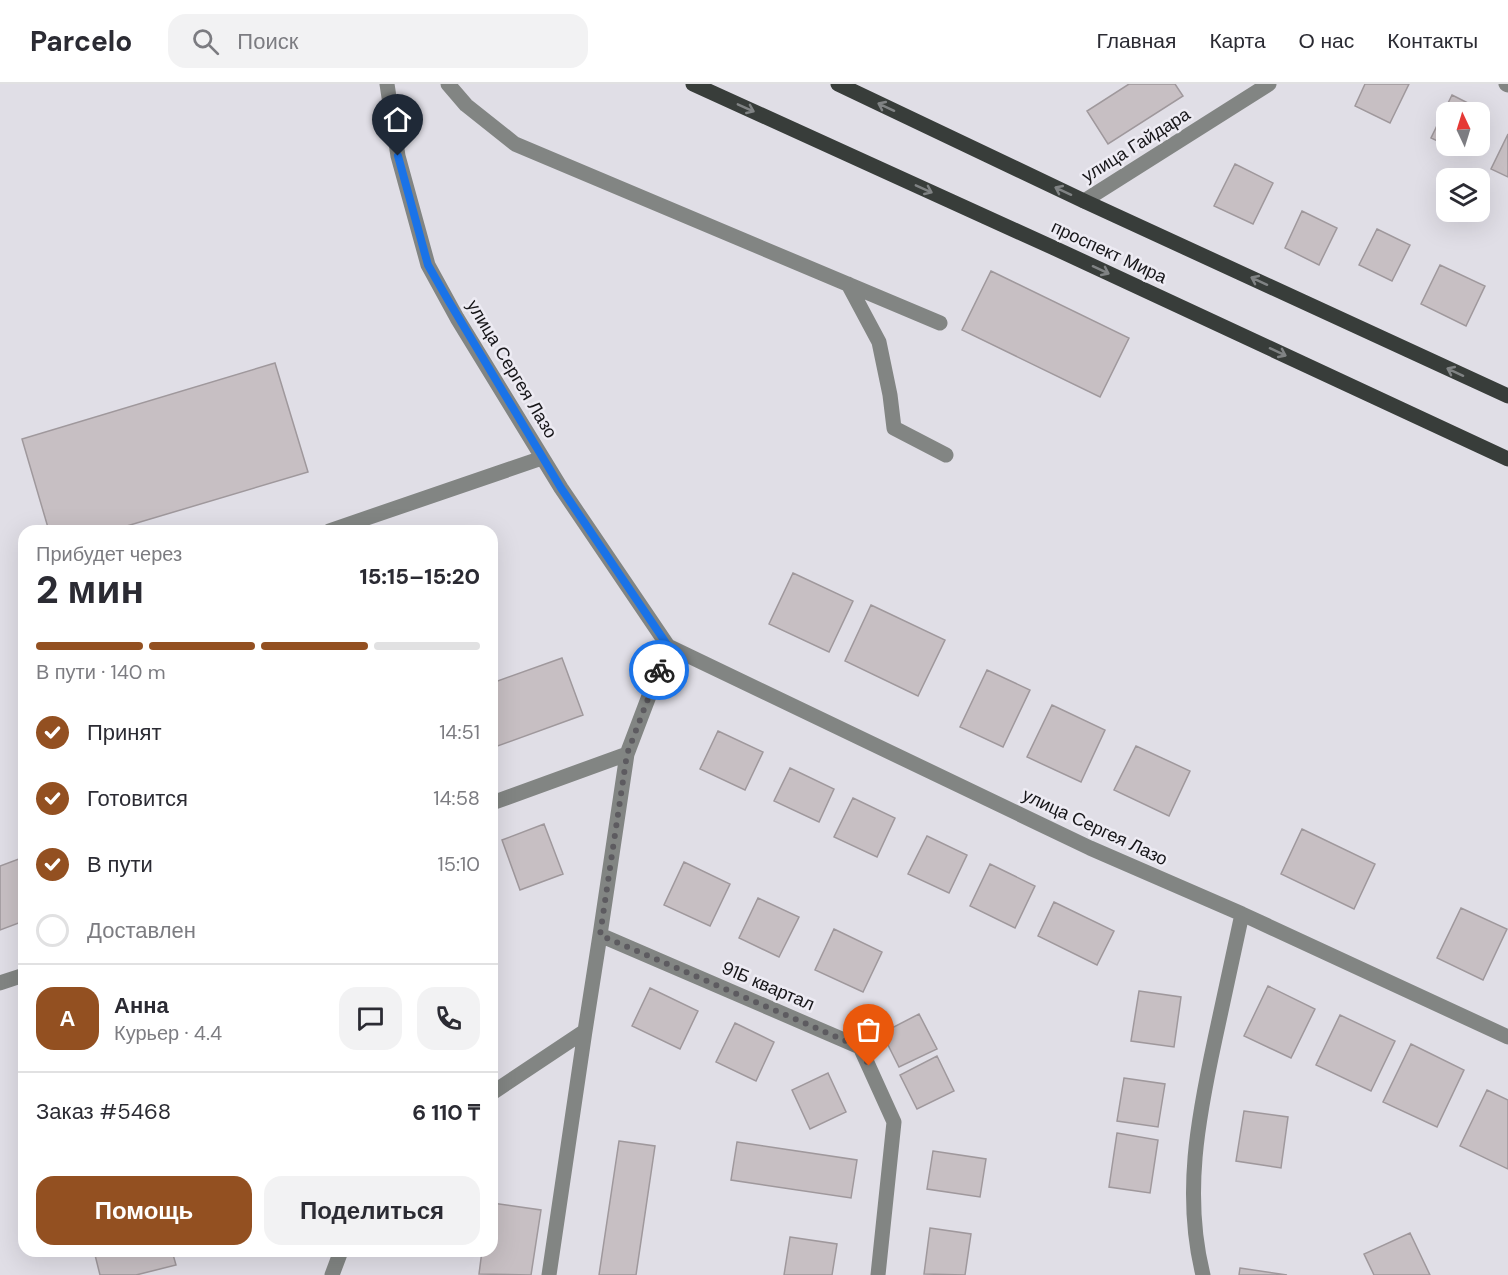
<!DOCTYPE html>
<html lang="ru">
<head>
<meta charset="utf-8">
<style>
  body { margin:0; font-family:"DM Sans",sans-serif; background:#f2f2f3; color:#2b2b33; height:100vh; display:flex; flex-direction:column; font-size:22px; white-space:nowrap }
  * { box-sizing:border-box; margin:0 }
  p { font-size:20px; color:#7c7c81 }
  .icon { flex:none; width:33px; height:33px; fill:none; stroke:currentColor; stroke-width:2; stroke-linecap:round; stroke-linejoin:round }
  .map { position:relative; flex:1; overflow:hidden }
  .sheet { position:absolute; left:18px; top:441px; width:480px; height:732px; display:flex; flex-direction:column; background:#fff; border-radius:18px; box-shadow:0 6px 24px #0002 }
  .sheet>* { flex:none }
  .needle { width:39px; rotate:356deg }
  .fabs { position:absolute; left:1436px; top:18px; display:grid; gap:12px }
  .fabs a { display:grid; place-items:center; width:54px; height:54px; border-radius:12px; background:#fff; box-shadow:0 6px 24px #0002; font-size:30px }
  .pin { position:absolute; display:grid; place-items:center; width:51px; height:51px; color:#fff; margin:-62px -26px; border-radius:50% 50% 50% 0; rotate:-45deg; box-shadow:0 0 6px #0007 }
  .pin .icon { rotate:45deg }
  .courier { position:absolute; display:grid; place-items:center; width:60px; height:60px; margin:-30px; border:4px solid #1a73e8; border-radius:50%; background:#fff; color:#222; box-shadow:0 2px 8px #0007 }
  .head em { font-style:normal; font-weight:800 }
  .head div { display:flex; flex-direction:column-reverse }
  .head { display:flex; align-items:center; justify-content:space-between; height:102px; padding:0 18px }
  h1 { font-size:39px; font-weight:800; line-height:45px }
  .bar { display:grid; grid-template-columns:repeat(4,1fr); gap:9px 6px; align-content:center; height:72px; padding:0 18px }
  .bar i { height:8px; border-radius:4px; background:#e1e1e2 }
  .bar .selected { background:#935021 }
  .bar p { grid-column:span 4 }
  .line { display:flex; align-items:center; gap:15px; padding:0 18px; border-top:2px solid #e1e1e2 }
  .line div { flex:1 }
  .round { display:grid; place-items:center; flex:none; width:63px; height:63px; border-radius:18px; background:#f2f2f3 }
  ol { padding:0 18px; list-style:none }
  li { display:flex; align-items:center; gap:18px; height:66px }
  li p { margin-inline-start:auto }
  li .icon { padding:6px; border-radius:50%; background:#935021; color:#fff; stroke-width:4 }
  li:last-child { color:#7c7c81 }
  li i { width:33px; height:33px; border:3px solid #e1e1e2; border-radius:50% }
  .cta { display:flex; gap:12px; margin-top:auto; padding:12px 18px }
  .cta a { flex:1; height:69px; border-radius:18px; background:#935021; color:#fff; font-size:24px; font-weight:800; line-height:69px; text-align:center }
  .cta a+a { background:#f2f2f3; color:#2b2b33 }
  header { display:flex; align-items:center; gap:36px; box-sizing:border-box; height:84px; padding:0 30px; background:#fff; border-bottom:2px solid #e1e1e2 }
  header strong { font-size:28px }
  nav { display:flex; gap:33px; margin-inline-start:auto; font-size:21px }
  .search { width:420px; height:54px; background:#f2f2f3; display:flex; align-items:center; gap:15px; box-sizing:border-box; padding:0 21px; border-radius:18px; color:#7c7c81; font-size:22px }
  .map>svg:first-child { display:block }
  .building { fill:#c7bfc3; stroke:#9f989c; stroke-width:1.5 }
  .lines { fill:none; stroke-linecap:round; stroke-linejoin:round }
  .minor { stroke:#828583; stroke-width:15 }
  .major { stroke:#383d3a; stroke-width:15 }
  .oneway { stroke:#808384 }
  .done { stroke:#5d5b60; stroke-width:6; stroke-dasharray:0 10.8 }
  .route { stroke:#1a73e8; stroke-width:8 }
  .labels { text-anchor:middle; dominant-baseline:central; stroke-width:5; stroke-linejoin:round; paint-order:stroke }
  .street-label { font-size:18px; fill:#161518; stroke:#edebf3 }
</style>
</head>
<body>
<header>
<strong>Parcelo</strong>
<div class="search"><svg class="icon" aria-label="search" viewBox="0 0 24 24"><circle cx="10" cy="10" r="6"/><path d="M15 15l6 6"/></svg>Поиск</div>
<nav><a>Главная</a><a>Карта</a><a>О нас</a><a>Контакты</a></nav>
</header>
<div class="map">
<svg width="1508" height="1191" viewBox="0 0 1508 1191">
  <rect width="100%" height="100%" fill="#e0dee6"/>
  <path class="building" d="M1129 0H1175L1183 12 1108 60 1087 27Z
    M1365 0H1409L1390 39 1355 22Z
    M1452 11 1482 26 1479 32V28H1446V61L1431 54Z
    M1508 50V93L1491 85Z
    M1446 62H1465L1461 69Z
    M1235 80 1273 99 1253 140 1214 122Z
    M1302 127 1337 144 1319 181 1285 164Z
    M1377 145 1410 161 1392 197 1359 181Z
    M1440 181 1485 202 1466 242 1421 220Z
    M991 187 1129 254 1100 313 962 246Z
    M275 279 308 388 110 447H49L22 355Z
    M793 489 853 517 829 568 769 540Z
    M871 521 945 556 918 612 845 577Z
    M562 574 583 631 492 664V599Z
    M987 586 1030 606 1003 663 960 643Z
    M1052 621 1105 646 1081 698 1027 673Z
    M718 647 763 668 745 706 700 685Z
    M1136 662 1190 687 1169 732 1114 706Z
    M790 684 834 705 819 738 774 717Z
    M853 714 895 734 877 773 834 753Z
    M544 740 563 790 520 806 502 756Z
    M1302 745 1375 780 1354 825 1281 790Z
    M927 752 967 771 949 809 908 790Z
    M24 773V837L0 846V782Z
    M684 778 730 800 710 842 664 821Z
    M990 780 1035 802 1015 844 970 822Z
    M758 814 799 833 779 873 739 854Z
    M1054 818 1114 847 1097 881 1038 852Z
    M1461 824 1507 845 1483 896 1437 874Z
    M834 845 882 868 863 908 815 886Z
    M1268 902 1315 925 1291 974 1244 952Z
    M650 904 698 927 680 965 632 942Z
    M1139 907 1181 913 1174 963 1131 957Z
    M919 930 937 965 899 983 882 949Z
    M1340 931 1395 957 1371 1007 1316 981Z
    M735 939 774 958 756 997 716 978Z
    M1411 960 1464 986 1437 1043 1383 1018Z
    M937 972 954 1007 917 1025 900 991Z
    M828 989 846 1028 810 1045 792 1006Z
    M1124 994 1165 1000 1158 1043 1117 1037Z
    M1487 1006 1508 1016V1085L1460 1062Z
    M1244 1027 1288 1033 1281 1084 1236 1077Z
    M1117 1049 1158 1056 1150 1109 1109 1103Z
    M619 1057 655 1062 636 1191H599Z
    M737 1058 857 1076 851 1114 731 1096Z
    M933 1067 986 1075 980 1113 927 1105Z
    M492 1119 541 1126 531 1191 479 1190 482 1167H492Z
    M930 1144 971 1150 965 1191 924 1190Z
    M1410 1149 1430 1191H1374L1364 1170Z
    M790 1153 837 1160 832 1191H784Z
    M94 1167H172L176 1181 136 1191H100Z
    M1240 1184 1287 1191H1239Z"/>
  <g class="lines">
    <path class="minor" d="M387 0 398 72 428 181 457 234 561 404 668 562
      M448 0 466 21 515 60 940 239
      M1506 0 1508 1
      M1084 117 1269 0
      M848 200 879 258 890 311 894 344 946 371
      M329 447 542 374
      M492 719 627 670 668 562 1090 764 1242 830 1508 953
      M600 851 627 670
      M0 899 24 891
      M492 1009 585 947 600 851 860 963 894 1038 878 1191
      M332 1191 341 1167
      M549 1191 585 947
      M1203 1191C1183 1111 1198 1034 1215 955 1224 913 1233 872 1242 830"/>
    <path class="major" d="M693 0 1054 164 1508 375
      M838 0 1084 117 1508 312"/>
  </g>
  <defs><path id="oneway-shaft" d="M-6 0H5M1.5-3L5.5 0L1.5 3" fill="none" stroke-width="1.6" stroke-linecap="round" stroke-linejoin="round" transform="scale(1.5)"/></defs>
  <g class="oneway">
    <use href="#oneway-shaft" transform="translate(886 23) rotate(-155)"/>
    <use href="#oneway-shaft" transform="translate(746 24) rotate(24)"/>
    <use href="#oneway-shaft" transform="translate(924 105) rotate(24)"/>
    <use href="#oneway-shaft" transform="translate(1063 107) rotate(-155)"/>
    <use href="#oneway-shaft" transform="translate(1101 186) rotate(25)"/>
    <use href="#oneway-shaft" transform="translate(1259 197) rotate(-155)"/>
    <use href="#oneway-shaft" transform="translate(1278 268) rotate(25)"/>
    <use href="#oneway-shaft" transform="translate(1455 288) rotate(-155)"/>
  </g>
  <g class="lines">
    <path class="done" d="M659 586 627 670 600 851 860 963 869 982"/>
    <path class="route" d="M398 72 428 181 448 216 561 404 668 562 659 586"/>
  </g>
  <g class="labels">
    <g class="street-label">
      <text transform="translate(1136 61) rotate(-32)">улица Гайдара</text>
      <text transform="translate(1109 168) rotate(25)">проспект Мира</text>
      <text transform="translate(512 285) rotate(59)">улица Сергея Лазо</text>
      <text transform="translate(1095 743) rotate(25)">улица Сергея Лазо</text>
      <text transform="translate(768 902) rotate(23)">91Б квартал</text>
    </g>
  </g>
</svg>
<div class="fabs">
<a><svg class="needle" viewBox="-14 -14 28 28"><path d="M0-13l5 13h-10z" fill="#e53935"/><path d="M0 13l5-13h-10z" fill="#7c7c81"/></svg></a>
<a><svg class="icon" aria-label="layers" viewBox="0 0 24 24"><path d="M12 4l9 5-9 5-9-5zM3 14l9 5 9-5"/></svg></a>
</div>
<div class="pin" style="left:869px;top:982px;background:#ea580c"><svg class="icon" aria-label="bag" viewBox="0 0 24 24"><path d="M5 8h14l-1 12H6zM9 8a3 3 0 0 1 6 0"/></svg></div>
<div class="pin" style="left:398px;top:72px;background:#1f2937"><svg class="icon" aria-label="home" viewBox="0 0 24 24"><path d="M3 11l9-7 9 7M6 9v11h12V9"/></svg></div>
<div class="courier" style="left:659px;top:586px"><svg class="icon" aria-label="bike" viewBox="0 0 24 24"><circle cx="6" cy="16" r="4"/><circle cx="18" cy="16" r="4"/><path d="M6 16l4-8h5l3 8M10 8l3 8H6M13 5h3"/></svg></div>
<section class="sheet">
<div class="head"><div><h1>2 мин</h1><p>Прибудет через</p></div><em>15:15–15:20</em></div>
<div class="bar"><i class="selected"></i><i class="selected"></i><i class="selected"></i><i></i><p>В пути · 140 m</p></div>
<ol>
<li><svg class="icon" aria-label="check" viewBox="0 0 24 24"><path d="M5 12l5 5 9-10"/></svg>Принят<p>14:51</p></li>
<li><svg class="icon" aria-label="check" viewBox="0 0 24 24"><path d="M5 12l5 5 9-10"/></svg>Готовится<p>14:58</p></li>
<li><svg class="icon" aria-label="check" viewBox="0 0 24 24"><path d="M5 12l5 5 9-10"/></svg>В пути<p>15:10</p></li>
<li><i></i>Доставлен</li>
</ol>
<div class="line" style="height:108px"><b class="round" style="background:#935021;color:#fff">А</b><div><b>Анна</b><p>Курьер · 4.4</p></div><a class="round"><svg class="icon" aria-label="chat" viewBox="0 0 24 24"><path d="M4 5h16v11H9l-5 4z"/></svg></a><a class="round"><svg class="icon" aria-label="phone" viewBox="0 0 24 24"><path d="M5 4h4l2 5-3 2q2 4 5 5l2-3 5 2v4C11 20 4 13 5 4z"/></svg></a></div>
<div class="line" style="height:78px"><div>Заказ #5468</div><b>6 110 ₸</b></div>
<div class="cta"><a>Помощь</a><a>Поделиться</a></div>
</section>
</div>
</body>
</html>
